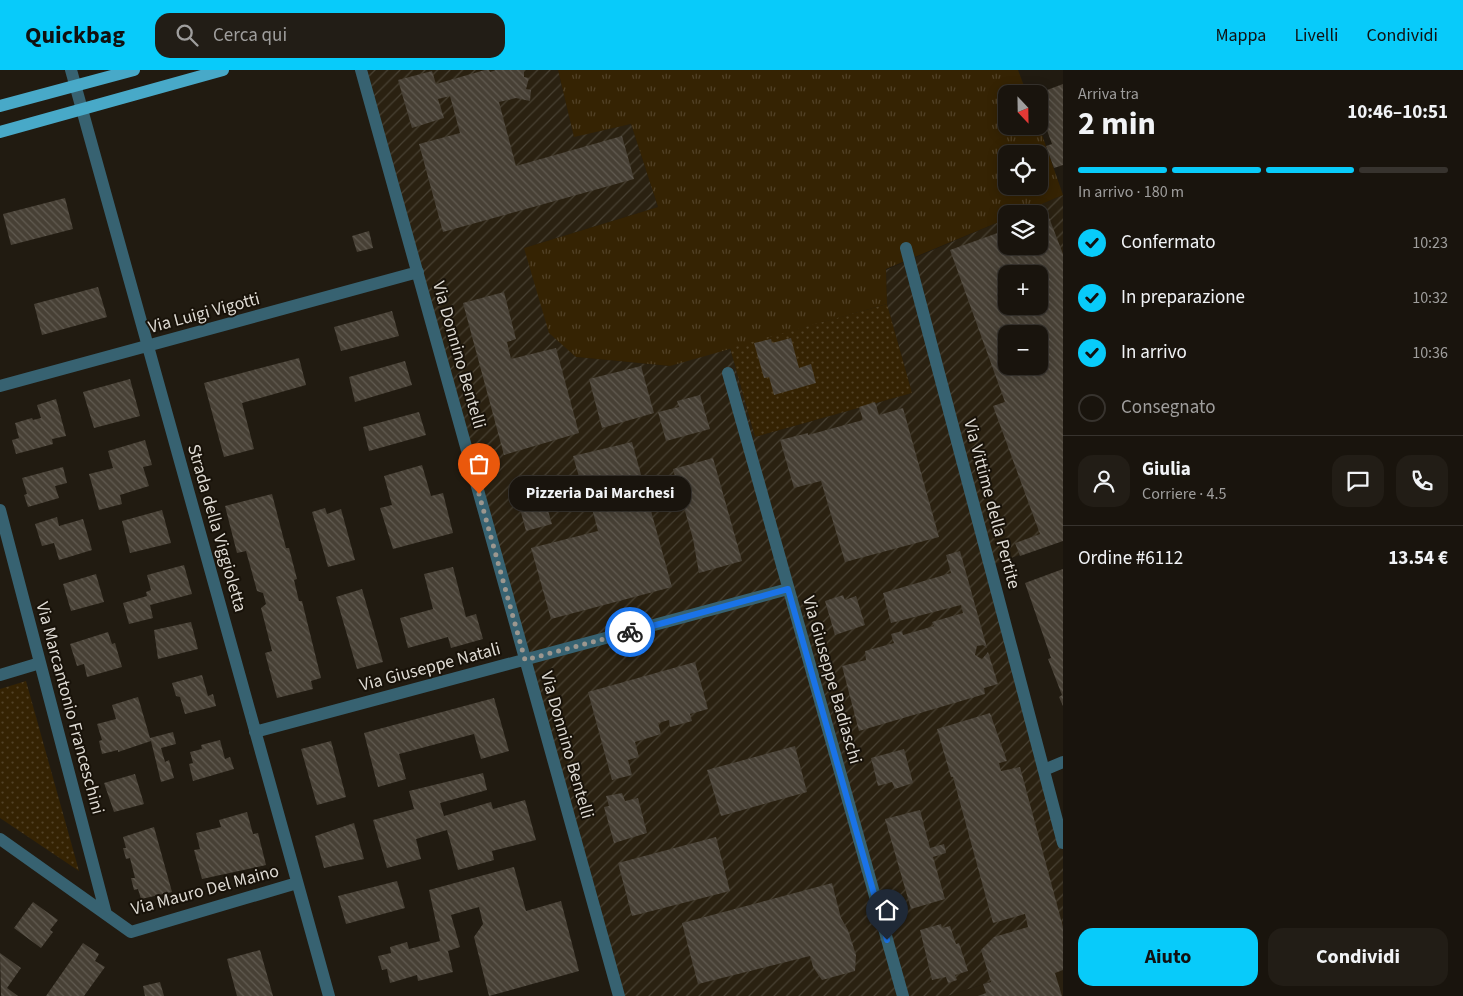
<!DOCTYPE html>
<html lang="it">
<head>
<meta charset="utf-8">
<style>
  body { margin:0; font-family:"Source Sans 3",sans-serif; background:#221d16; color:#f1f3f6; height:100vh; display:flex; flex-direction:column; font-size:19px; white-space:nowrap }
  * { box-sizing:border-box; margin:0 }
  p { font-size:16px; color:#9f9e9d }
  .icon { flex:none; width:28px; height:28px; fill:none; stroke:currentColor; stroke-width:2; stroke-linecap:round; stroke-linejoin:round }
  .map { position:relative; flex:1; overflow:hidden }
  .sheet { display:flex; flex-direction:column; background:#19140d; width:400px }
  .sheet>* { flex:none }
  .needle { width:32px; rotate:158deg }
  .fabs { position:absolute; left:998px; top:15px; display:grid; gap:10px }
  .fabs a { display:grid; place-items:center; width:50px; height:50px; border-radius:10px; background:#19140d; box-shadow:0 2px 12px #0003,0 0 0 1px #37332e; font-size:25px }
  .pin { position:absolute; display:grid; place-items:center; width:42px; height:42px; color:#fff; margin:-51px -21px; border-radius:50% 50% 50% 0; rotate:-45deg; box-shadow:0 0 5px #0007 }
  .pin .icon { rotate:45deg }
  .courier { position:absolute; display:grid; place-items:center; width:50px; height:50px; margin:-25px; border:4px solid #1a73e8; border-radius:50%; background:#fff; color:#222; box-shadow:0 1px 6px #0007 }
  .bubble { position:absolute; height:35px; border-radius:15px; background:#19140d; box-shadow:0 2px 12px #0003,0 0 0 1px #37332e; font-size:16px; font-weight:700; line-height:35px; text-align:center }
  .summary em { font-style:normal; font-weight:700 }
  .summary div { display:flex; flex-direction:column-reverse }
  .summary { display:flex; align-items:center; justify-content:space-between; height:85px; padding:0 15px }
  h1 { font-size:32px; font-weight:700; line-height:38px }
  .bar { display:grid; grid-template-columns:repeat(4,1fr); gap:8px 5px; align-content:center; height:60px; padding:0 15px }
  .bar i { height:6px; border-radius:4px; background:#37332e }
  .bar .current { background:#08cbfa }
  .bar p { grid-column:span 4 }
  .line { display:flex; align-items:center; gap:12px; padding:0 15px; border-top:1px solid #37332e }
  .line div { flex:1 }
  .round { display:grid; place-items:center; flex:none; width:52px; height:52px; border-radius:15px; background:#221d16 }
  ol { padding:0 15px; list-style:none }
  li { display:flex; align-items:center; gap:15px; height:55px }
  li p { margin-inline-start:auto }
  li .icon { padding:5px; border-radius:50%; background:#08cbfa; color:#111; stroke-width:4 }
  li:last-child { color:#9f9e9d }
  li i { width:28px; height:28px; border:2px solid #37332e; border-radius:50% }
  .button { display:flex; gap:10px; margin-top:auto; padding:10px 15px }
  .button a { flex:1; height:58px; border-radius:15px; background:#08cbfa; color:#111; font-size:20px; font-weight:700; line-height:58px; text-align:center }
  .button a+a { background:#221d16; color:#f1f3f6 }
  header { display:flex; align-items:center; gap:30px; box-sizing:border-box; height:70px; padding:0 25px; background:#08cbfa; color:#111 }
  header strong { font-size:24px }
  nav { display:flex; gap:28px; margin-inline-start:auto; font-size:18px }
  .search { width:350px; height:45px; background:#221d16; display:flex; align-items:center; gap:12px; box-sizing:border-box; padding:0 18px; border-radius:15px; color:#9f9e9d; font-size:19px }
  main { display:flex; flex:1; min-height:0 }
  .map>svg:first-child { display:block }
  .built { fill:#2a2111 }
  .industrial { fill:url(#industrial-furrows); fill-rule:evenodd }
  .grass { fill:url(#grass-tufts); fill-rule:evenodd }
  .park { fill:url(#park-dots) }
  .building { fill:url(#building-back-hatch); fill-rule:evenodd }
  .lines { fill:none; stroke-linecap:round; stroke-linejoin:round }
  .minor { stroke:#376271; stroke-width:12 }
  .major { stroke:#48a9c8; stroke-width:12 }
  .done { stroke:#9c978f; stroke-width:5; stroke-dasharray:0 9 }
  .route { stroke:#1a73e8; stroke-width:6 }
  .labels { text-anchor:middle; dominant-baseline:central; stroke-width:4; stroke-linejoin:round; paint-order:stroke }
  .street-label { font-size:18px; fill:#dedad3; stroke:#181209 }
</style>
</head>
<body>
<header>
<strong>Quickbag</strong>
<div class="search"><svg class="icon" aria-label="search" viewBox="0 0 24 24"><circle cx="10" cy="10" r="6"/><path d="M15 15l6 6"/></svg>Cerca qui</div>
<nav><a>Mappa</a><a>Livelli</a><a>Condividi</a></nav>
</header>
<main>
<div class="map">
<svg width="1063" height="926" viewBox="0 0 1063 926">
  <defs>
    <pattern id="industrial-furrows" width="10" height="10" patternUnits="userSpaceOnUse" patternTransform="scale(1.25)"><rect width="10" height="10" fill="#2a2111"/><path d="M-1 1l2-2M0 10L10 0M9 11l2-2" fill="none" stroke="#484133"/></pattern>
    <pattern id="grass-tufts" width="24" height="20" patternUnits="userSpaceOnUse" patternTransform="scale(1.25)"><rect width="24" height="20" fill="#352303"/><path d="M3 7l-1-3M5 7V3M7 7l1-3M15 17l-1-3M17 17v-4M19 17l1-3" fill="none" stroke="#524227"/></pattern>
    <pattern id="park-dots" width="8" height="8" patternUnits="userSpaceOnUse" patternTransform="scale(1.25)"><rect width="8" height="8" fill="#352303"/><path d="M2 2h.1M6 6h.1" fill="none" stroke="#524227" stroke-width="1.8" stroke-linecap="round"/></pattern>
    <pattern id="building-back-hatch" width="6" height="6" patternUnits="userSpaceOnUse" patternTransform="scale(1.25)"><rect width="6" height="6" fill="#474035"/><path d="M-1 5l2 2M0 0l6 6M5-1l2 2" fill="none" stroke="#615b51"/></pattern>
  </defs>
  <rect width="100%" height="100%" fill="#211b11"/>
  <path class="built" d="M1063 888V926H947Z"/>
  <path class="industrial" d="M360 0H558L574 66 631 54 658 137 524 178 576 287 669 296 730 278 755 367 912 323 887 234 886 200 1006 149V176H1039V144H1018L1063 125V469L989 496 1063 770V888L947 926H618ZM1006 204H1039V236H1006ZM1006 264H1039V296H1006Z"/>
  <path class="grass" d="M558 0H1018L1027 24H1006V56H1039L1063 125 1018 144H1006V149L886 199 887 234 670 296 576 287 549 263 524 178 658 137 631 54 574 67ZM1006 84H1039V116H1006Z"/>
  <path class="park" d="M887 234 912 323 755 367 730 278Z
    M26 611 79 801 0 748V619Z"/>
  <path class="building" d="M485 0H489L490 2 496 0H524V7L529 8 526 19 531 20 530 31 516 28 499 32 516 96 622 66 634 109 443 162 419 74 460 63 450 26 438 29 444 48 412 58 398 10 432 1 436 14Z
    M1063 14V95L1054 98 1046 76 1052 74 1039 38V23Z
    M65 128 73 159 11 175 3 144Z
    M1048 145 1063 184V471L1020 486 1015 473 1040 464 993 336 1005 332 950 180 1006 160V176H1039V148ZM1006 204H1039V236H1006ZM1006 264H1039V296H1006Z
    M369 161 373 178 357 182 352 166Z
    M98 217 107 247 42 265 34 234Z
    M504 222 516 269 507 272 511 289 556 278 579 363 504 385 463 233Z
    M392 241 399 266 341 281 334 257Z
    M791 268 799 298 811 294 816 313 774 325 769 307 764 308 754 273 771 269 772 273Z
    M299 288 306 315 242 333 254 379 224 387 204 313Z
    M405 291 412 315 355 332 349 307Z
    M641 296 654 343 602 358 589 309Z
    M130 309 140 346 94 358 83 322Z
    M700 325 710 359 666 371 658 342 679 337 677 331Z
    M56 329 66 366 52 369 53 374 16 384 12 370 19 368 15 353 32 348 33 350 41 348 37 335Z
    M875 332 879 345 903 338 939 467 845 492 821 411 794 418 780 370 808 363V365L863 350 859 337Z
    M419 342 426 365 369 381 363 357Z
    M145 370 152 395 143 397 149 416 120 425 122 434 99 440 89 404 113 398 108 381Z
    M632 372 672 517 551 549 531 478 598 461 586 416 582 417 573 386Z
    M713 388 742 491 699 503 693 469 673 399Z
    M422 395 431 426 443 423 453 463 393 479 380 438 392 435 384 406Z
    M63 397 67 413 55 416 59 428 28 437 24 425 27 424 22 408Z
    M547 423 551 437H547L552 454 526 461 518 431Z
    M272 424 286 478H289L297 509 294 510 299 531H302L321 608 311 611 313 619 277 628 265 583 272 581 261 538 266 534 263 523 257 521 246 481 237 483 225 436Z
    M325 438 327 444 341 439 355 490 328 497 312 442Z
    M162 440 171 473 130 483 122 451Z
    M57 447 59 456 83 449 92 480 59 490 54 473 42 476 35 454Z
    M960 481 987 578 983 575 977 576 975 585 982 589 988 582 998 614 984 618 985 624 859 661 842 596 866 590 865 581 894 573 891 564 902 561 903 565 934 556 932 552 963 543 961 535 891 553 883 523 951 503 946 485Z
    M184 495 192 524 150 535 153 548 129 554 123 533 147 526 146 522 151 520 147 505Z
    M453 497 466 547 476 544 483 569 451 578 448 567 408 578 400 548 433 539 424 504Z
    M1063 499V636L1059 627 1062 625 1048 589 1051 588 1025 513Z
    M96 504 104 532 71 541 63 514Z
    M362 519 383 592 357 599 336 527Z
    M843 525 845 530 856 526 865 555 835 565 825 531Z
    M191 552 198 579 158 589 154 560Z
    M108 562 112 574 115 573 122 597 87 607 84 594 77 596 70 574Z
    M695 592 708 639 690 644 692 651 670 657 669 650 658 653 661 664 635 672 639 687 628 690 632 705 612 710 588 622Z
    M202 605 208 626 213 624 216 636 185 644 180 627 176 626 172 613Z
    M138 627 150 668 173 662 176 674 161 678 165 692 169 690 174 708 161 712 151 671 118 682V680L102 684 99 671 102 670 97 654 116 649 112 635Z
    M494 628 509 681 481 689 474 664 399 684 406 709 378 717 364 663Z
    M990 643 1007 691 999 693 1001 701 1020 697 1063 857V900L1055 903 1062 926H978L986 923 983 914 991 912 981 880 994 867 1028 857 1025 844 993 853 953 707H951L937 659Z
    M220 670 225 689 230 687 234 699 193 711 189 694 193 693 190 682 202 679 201 675Z
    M331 671 346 727 317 735 301 679Z
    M795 676 807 722 721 746 707 700Z
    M904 679 913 713 895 719 892 712 878 716 871 688Z
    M483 703 487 720 440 733 444 746 491 732 493 739 525 730 536 770 492 781 494 790 458 800 447 760 416 769 421 789 387 798 373 750 414 739 409 721Z
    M135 704 144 734 114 742 104 713Z
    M622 723 625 731 638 728 647 763 614 773 604 737 609 736 606 726Z
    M920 740 930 778 944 774 946 783 933 787 945 829 911 839 885 749Z
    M247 742 253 764 258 763 266 795 202 809 194 780 200 779 196 763 221 757 219 750Z
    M354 753 364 789 324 798 315 766Z
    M154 757 172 822 141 829 138 819 134 820 131 808H135L130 788 126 789 123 778H126L123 767Z
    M716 767 730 821 632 846 618 793Z
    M514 797 526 841 561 831 579 901 489 926 474 867 483 854 479 837 451 845 460 877 448 881 453 902 418 911 417 905 390 913 387 899 382 900 378 886 391 883 390 877 407 872 409 879 440 871 429 820Z
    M397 811 405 838 346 854 338 826Z
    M832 813 841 848 848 860 856 885 855 901 822 910 813 897 810 886 698 914 682 853Z
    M33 832 58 850 50 860 53 862 41 878 14 858Z
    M941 854 942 858 950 856 956 874 959 873 968 901 955 905 957 910 948 913 946 907 932 910 920 860Z
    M83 873 99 884 95 891 105 897 84 926H46Z
    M260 880 273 926H237L227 889Z
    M0 883 21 898 7 918 18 926H1Z
    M160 912 164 926H145L143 916Z"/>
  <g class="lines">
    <path class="minor" d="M71 0 329 926
      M361 0 619 926
      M906 178 1063 773
      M728 303 903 926
      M0 316 418 202
      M0 440 106 844
      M0 605 40 593
      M255 662 788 519
      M1044 700 1063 692
      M0 769 131 862 297 813"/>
    <path class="major" d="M0 36 134 0
      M0 62 223 0"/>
  </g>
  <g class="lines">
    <path class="done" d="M479 424 525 590 630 562"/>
    <path class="route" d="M630 562 788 519 887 870"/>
  </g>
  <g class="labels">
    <g class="street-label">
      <text transform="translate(204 243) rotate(-15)">Via Luigi Vigotti</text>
      <text transform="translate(459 285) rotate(74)">Via Donnino Bentelli</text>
      <text transform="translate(992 434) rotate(75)">Via Vittime della Pertite</text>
      <text transform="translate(217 458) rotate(74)">Strada della Viggioletta</text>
      <text transform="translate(430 597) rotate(-15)">Via Giuseppe Natali</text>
      <text transform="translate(832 610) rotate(74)">Via Giuseppe Badiaschi</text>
      <text transform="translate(70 638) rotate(75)">Via Marcantonio Franceschini</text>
      <text transform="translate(567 675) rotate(74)">Via Donnino Bentelli</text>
      <text transform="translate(205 820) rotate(-15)">Via Mauro Del Maino</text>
    </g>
  </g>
</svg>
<div class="fabs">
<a><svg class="needle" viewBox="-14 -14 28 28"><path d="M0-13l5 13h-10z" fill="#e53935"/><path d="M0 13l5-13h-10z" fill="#9f9e9d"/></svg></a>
<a><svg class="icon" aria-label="locate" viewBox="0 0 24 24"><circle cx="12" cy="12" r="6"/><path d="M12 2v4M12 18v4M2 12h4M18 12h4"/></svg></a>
<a><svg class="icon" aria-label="layers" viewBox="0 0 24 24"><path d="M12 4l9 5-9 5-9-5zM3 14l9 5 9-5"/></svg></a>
<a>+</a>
<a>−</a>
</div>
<div class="pin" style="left:479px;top:424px;background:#ea580c"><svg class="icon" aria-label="bag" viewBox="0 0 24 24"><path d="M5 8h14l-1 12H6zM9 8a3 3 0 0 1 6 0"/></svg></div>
<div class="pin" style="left:887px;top:870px;background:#1f2937"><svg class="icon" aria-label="home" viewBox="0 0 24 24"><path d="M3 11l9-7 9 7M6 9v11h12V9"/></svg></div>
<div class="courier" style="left:630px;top:562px"><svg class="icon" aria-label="bike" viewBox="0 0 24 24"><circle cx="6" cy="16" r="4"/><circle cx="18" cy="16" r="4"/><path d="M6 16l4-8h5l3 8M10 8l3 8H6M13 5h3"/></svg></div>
<div class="bubble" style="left:509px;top:406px;width:182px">Pizzeria Dai Marchesi</div>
</div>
<section class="sheet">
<div class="summary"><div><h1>2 min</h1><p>Arriva tra</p></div><em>10:46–10:51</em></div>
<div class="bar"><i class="current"></i><i class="current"></i><i class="current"></i><i></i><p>In arrivo · 180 m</p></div>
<ol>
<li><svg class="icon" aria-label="check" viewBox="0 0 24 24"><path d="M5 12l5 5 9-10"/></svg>Confermato<p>10:23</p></li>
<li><svg class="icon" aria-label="check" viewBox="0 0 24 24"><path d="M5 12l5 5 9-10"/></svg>In preparazione<p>10:32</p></li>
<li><svg class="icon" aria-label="check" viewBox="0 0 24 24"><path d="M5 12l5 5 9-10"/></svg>In arrivo<p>10:36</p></li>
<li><i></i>Consegnato</li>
</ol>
<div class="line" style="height:90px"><a class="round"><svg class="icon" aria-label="person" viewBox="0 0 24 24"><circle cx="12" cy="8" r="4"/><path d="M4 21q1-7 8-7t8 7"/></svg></a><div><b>Giulia</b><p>Corriere · 4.5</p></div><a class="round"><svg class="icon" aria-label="chat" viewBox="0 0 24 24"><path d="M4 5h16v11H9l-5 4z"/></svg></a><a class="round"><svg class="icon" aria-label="phone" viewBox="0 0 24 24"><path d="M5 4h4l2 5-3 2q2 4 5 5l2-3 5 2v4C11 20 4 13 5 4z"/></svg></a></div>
<div class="line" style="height:65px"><div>Ordine #6112</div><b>13.54 €</b></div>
<div class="button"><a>Aiuto</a><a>Condividi</a></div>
</section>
</main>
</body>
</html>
